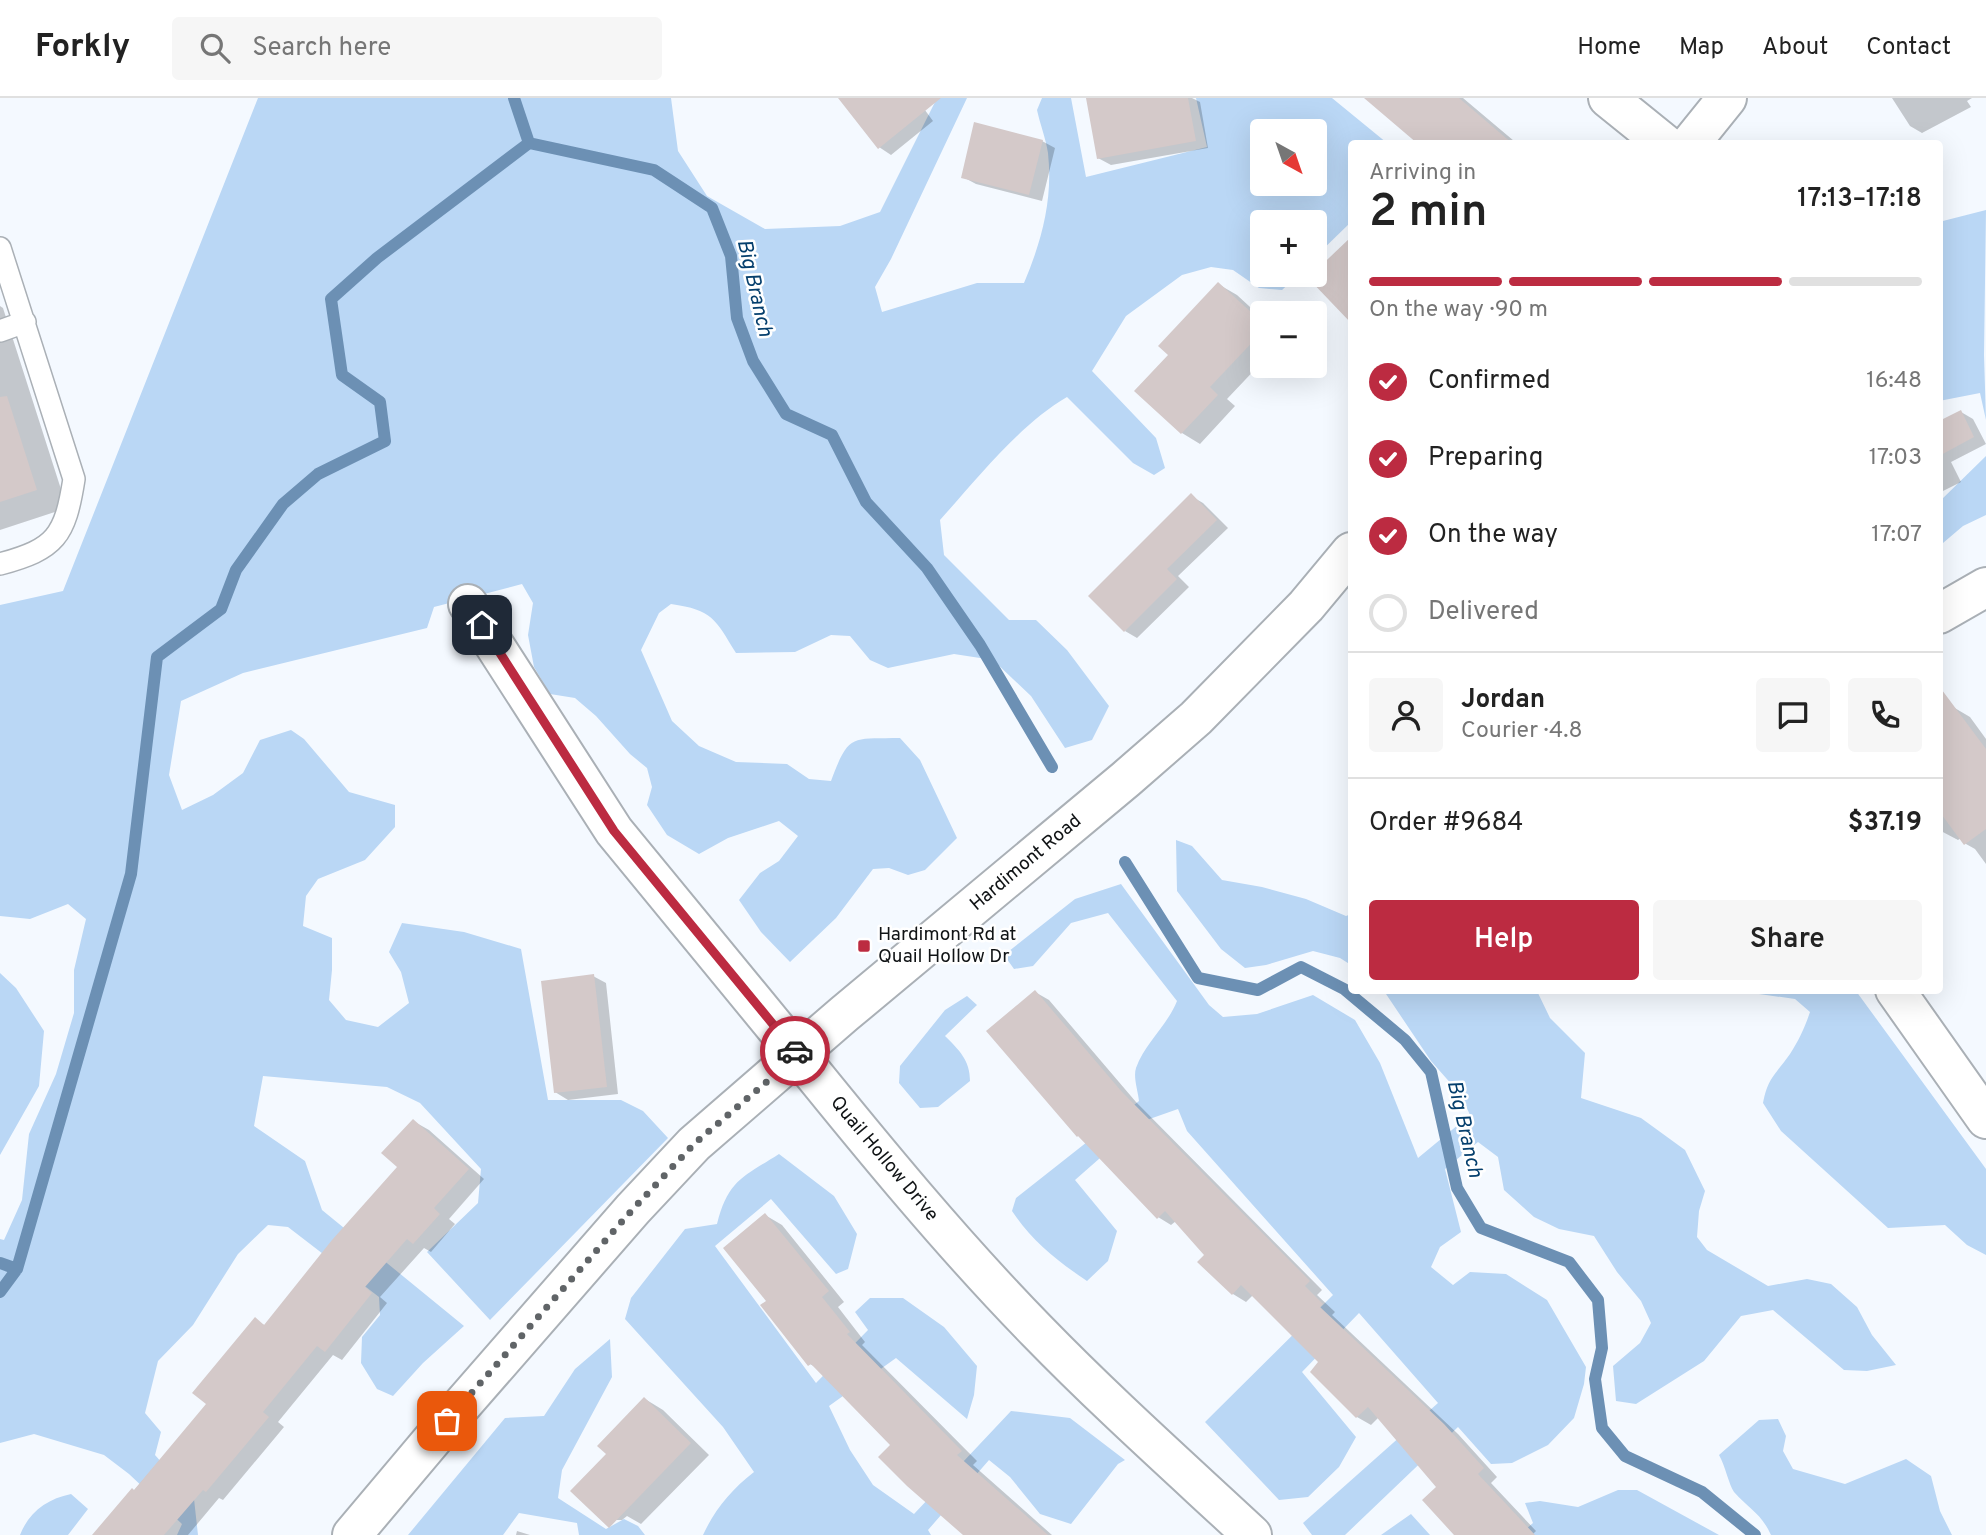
<!DOCTYPE html>
<html lang="en">
<head>
<meta charset="utf-8">
<style>
  body { margin:0; font-family:Overpass,sans-serif; background:#f6f6f6; color:#222; height:100vh; display:flex; flex-direction:column; font-size:26px; white-space:nowrap }
  * { box-sizing:border-box; margin:0 }
  p { font-size:23px; color:#767676 }
  .icon { flex:none; width:38px; height:38px; fill:none; stroke:currentColor; stroke-width:2; stroke-linecap:round; stroke-linejoin:round }
  .map { position:relative; flex:1; overflow:hidden }
  .details { position:absolute; left:1348px; top:42px; width:595px; height:854px; display:flex; flex-direction:column; background:#fff; border-radius:7px; box-shadow:0 7px 28px #0002 }
  .details>* { flex:none }
  .needle { width:46px; rotate:140deg }
  .controls { position:absolute; left:1250px; top:21px; display:grid; gap:14px }
  .controls a { display:grid; place-items:center; width:77px; height:77px; border-radius:7px; background:#fff; box-shadow:0 7px 28px #0002; font-size:35px }
  .pin { position:absolute; display:grid; place-items:center; width:60px; height:60px; color:#fff; margin:-30px; border-radius:14px; box-shadow:0 4px 10px #0006 }
  .courier { position:absolute; display:grid; place-items:center; width:70px; height:70px; margin:-35px; border:5px solid #bc2b41; border-radius:50%; background:#fff; color:#222; box-shadow:0 2px 9px #0007 }
  .headline em { font-style:normal; font-weight:600 }
  .headline div { display:flex; flex-direction:column-reverse }
  .headline { display:flex; align-items:center; justify-content:space-between; height:119px; padding:0 21px }
  h1 { font-size:46px; font-weight:600; line-height:52px }
  .bar { display:grid; grid-template-columns:repeat(4,1fr); gap:10px 7px; align-content:center; height:84px; padding:0 21px }
  .bar i { height:9px; border-radius:5px; background:#e0e0e0 }
  .bar .on { background:#bc2b41 }
  .bar p { grid-column:span 4 }
  .line { display:flex; align-items:center; gap:18px; padding:0 21px; border-top:2px solid #e0e0e0 }
  .line div { flex:1 }
  .round { display:grid; place-items:center; flex:none; width:74px; height:74px; border-radius:7px; background:#f6f6f6 }
  ol { padding:0 21px; list-style:none }
  li { display:flex; align-items:center; gap:21px; height:77px }
  li p { margin-inline-start:auto }
  li .icon { padding:7px; border-radius:50%; background:#bc2b41; color:#fff; stroke-width:4 }
  li:last-child { color:#767676 }
  li i { width:38px; height:38px; border:4px solid #e0e0e0; border-radius:50% }
  .primary-button { display:flex; gap:14px; margin-top:auto; padding:14px 21px }
  .primary-button a { flex:1; height:80px; border-radius:7px; background:#bc2b41; color:#fff; font-size:28px; font-weight:600; line-height:80px; text-align:center }
  .primary-button a+a { background:#f6f6f6; color:#222 }
  header { display:flex; align-items:center; gap:42px; box-sizing:border-box; height:98px; padding:0 35px; background:#fff; border-bottom:2px solid #e0e0e0 }
  header strong { font-size:33px }
  nav { display:flex; gap:38px; margin-inline-start:auto; font-size:24px }
  .search { width:490px; height:63px; background:#f6f6f6; display:flex; align-items:center; gap:18px; box-sizing:border-box; padding:0 24px; border-radius:7px; color:#767676; font-size:26px }
  .map>svg:first-child { display:block }
  .green { fill:#bad7f5; fill-rule:evenodd }
  .shadow { fill:#0003 }
  .lines { fill:none; stroke-linecap:round; stroke-linejoin:round }
  .stream { stroke:#6c90b4; stroke-width:12 }
  .building { fill:#d4c9c9 }
  .service-casing { stroke:#aab0b6; stroke-width:24 }
  .minor-casing { stroke:#aab0b6; stroke-width:42 }
  .tertiary-casing { stroke:#aab0b6; stroke-width:42 }
  .service { stroke:#fff; stroke-width:21 }
  .minor { stroke:#fff; stroke-width:38 }
  .tertiary { stroke:#fff; stroke-width:38 }
  .done { stroke:#606467; stroke-width:7; stroke-dasharray:0 12.6 }
  .route { stroke:#bc2b41; stroke-width:9 }
  .poi-dot { fill:#bc2b41; stroke:#fff; stroke-width:2.5 }
  .labels { text-anchor:middle; dominant-baseline:central; stroke-width:5; stroke-linejoin:round; paint-order:stroke }
  .street-label { font-size:19px; fill:#101315; stroke:#fff }
  .poi-label { font-size:19px; fill:#101315; stroke:#fff; text-anchor:start }
  .water-label { font-size:21px; font-style:italic; fill:#053f6d; stroke:#fff }
</style>
</head>
<body>
<header>
<strong>Forkly</strong>
<div class="search"><svg class="icon" aria-label="search" viewBox="0 0 24 24"><circle cx="10" cy="10" r="6"/><path d="M15 15l6 6"/></svg>Search here</div>
<nav><a>Home</a><a>Map</a><a>About</a><a>Contact</a></nav>
</header>
<div class="map">
<svg width="1986" height="1437" viewBox="0 0 1986 1437">
  <rect width="100%" height="100%" fill="#f4f9ff"/>
  <path class="green" d="M258 0H671L678 53 707 98 765 131 840 128 880 114 937 0H967L891 161 875 189 882 214 977 185H1024C1042 142 1053 102 1048 55 1046 41 1040 26 1037 12L1042 0H1071L1086 79 1207 49 1196 0H1332L1387 45 1351 46V124L1314 160V124H1262V177H1298L1282 192 1259 190 1233 172 1211 169 1182 177 1126 218 1092 273 1156 340 1165 370 1154 377 1133 365 1067 299C1020 326 976 382 940 422L944 457 1009 522H1036L1067 552 1109 608 1092 642 1065 650 1031 598 993 562 954 556 888 570 870 562 850 538 831 537 795 554 736 555C715 521 713 512 671 506L659 515 641 552 672 623 699 648 736 664 787 666 809 681 831 683C849 635 851 641 900 640L920 662 957 740 925 772 908 777 889 770 873 771 836 820 790 864 761 834 739 802 760 775 779 763 798 738 779 723 728 740 699 756 667 737 647 707 652 689 647 670 630 656 596 618 575 600 550 596 534 569 528 537 533 505 522 486 434 509 427 530 243 575 181 603 169 677 182 712 213 697 243 675 260 642 291 632 304 641 349 694 395 707V729L365 762 318 781 306 798 303 828 332 840V872L329 902 346 922 378 929 409 905 401 874 389 854 402 825 464 834 521 851 548 1002H621L643 1013 668 1040 490 1222 427 1154 478 1105 481 1071 420 1005 387 989 263 978 254 1028 305 1063 322 1112 464 1228 423 1265 393 1298 377 1291 361 1265 362 1239 380 1217 379 1199 288 1129 268 1127 238 1156 193 1227 158 1263 145 1315 161 1334 155 1357 194 1401 198 1437H177L182 1426 129 1376 104 1357 34 1336 0 1345V1141L4 1142 22 1102 29 1036 56 976 74 915V872L86 821 68 806 30 821 0 818V507L63 493ZM1262 33H1314V86H1262Z
    M1986 112 1984 257 1986 322 1980 295 1939 303V124Z
    M1986 358V417L1963 428 1943 445 1939 441V404Z
    M1176 742 1192 748 1222 782 1262 789 1306 801 1346 818 1351 816V867L1340 860 1313 853 1266 867 1245 870 1221 851 1177 793Z
    M1121 786 1209 907 1223 919 1257 916 1313 897 1355 922 1380 965 1418 1060 1470 1017 1461 997 1431 963 1384 893H1537L1550 920 1585 955 1581 1000 1641 1020 1685 1052 1705 1093 1699 1113 1697 1139 1707 1152 1768 1188 1807 1181 1831 1186 1857 1209 1872 1237 1896 1267 1867 1273 1844 1272 1773 1212 1741 1218 1704 1263 1636 1306 1616 1303 1613 1268 1640 1245 1651 1225 1641 1203 1617 1174 1594 1138 1559 1131 1534 1119 1504 1092 1498 1059 1478 1044 1445 1071 1461 1134 1440 1149 1431 1169 1453 1187 1470 1174 1506 1176 1547 1202 1586 1269 1584 1286 1574 1320 1548 1347 1512 1365 1491 1366 1458 1329 1345 1437H1312L1303 1425 1438 1305 1359 1215 1302 1274 1356 1339 1339 1369 1308 1399 1279 1402 1205 1324 1333 1197 1187 1033 1178 1011 1141 1024 1075 1082 1117 1133 1108 1163 1087 1183C1056 1162 1033 1144 1012 1113L1016 1100 1139 1003C1138 993 1133 979 1136 970 1145 945 1167 928 1177 903L1108 815 1071 825 1033 868 1014 871 1004 857 1075 801Z
    M0 875 16 890 44 933 39 988 0 1057Z
    M1738 893H1856L1986 1071V1157L1967 1147 1945 1127 1888 1130 1781 1033 1763 1005C1768 979 1776 976 1790 956 1799 942 1805 929 1810 914L1795 901Z
    M967 898 977 907 945 938C959 952 970 962 970 983L938 1009 920 1010 899 985 900 968 945 912Z
    M779 1056 834 1098 857 1136 848 1171 836 1176 771 1101 715 1148 816 1285 868 1232 855 1214 870 1200H903L944 1229 977 1268 974 1297 967 1321 896 1260 829 1308 850 1352 873 1387 914 1416 1011 1313 1070 1320 1125 1362 1118 1366 1071 1426 1040 1416 1010 1379 989 1362 928 1432 931 1437H703C715 1411 731 1392 754 1374L723 1329 625 1221 631 1200 685 1131 717 1126C728 1082 743 1079 779 1056Z
    M610 1241 612 1279 562 1372 558 1400 606 1431 624 1421 638 1428 645 1437H579L577 1425 519 1415 503 1437H408L505 1320 544 1318 575 1271Z
    M1778 1321 1786 1338 1783 1353 1793 1371 1845 1386 1906 1361 1931 1378 1940 1413 1952 1437H1771C1761 1415 1749 1411 1734 1394 1729 1387 1725 1367 1719 1357L1759 1322Z
    M1618 1392H1637L1719 1437H1519L1533 1425 1525 1405 1540 1403 1578 1409Z
    M71 1396 88 1411 68 1437H20C29 1414 47 1401 71 1396Z
    M1411 1416 1430 1437H1381Z"/>
  <path class="shadow" d="M840 0H924L919 4 933 23 891 57 879 49Z
    M1095 0H1192L1200 4 1208 50 1111 67 1098 60Z
    M1372 0H1463L1514 43 1512 46Z
    M1892 0H1972L1967 3 1971 9 1922 35 1910 28Z
    M1042 43 1055 50 1042 103 976 86 963 79Z
    M1218 186 1237 197 1262 220V264L1227 301 1235 308 1200 346 1182 335 1170 257Z
    M0 208 3 210 67 410 0 432Z
    M1961 314 1973 321 1986 346 1951 364 1961 384 1939 395V325Z
    M1191 398 1203 405 1228 430 1178 478 1189 489 1137 540 1125 533Z
    M1953 609 1970 619 1986 641V766L1975 751 1966 746 1961 740 1958 742 1939 732V619Z
    M593 878 606 885 618 996 568 1002 555 994Z
    M1035 894 1049 902 1136 1004 1322 1192 1317 1197 1335 1214 1332 1217 1458 1336 1497 1379 1491 1385 1536 1433 1532 1437H1457L1439 1389 1379 1319 1371 1327 1357 1319 1312 1274 1320 1264 1253 1197 1246 1204 1233 1196 1206 1157 1176 1123 1171 1127 1158 1119Z
    M413 1023 429 1032 484 1081 449 1121 455 1126 431 1154 424 1150 380 1199 387 1205 342 1262 333 1257 278 1324 284 1329 223 1402 219 1400 188 1437H96L208 1306 255 1222 266 1228 399 1069Z
    M765 1117 782 1127 844 1204 838 1209 865 1244 862 1247 977 1363 973 1367 1052 1437H965L892 1347 819 1271 810 1266 769 1203Z
    M645 1301 663 1312 709 1357 641 1426 627 1418 622 1422H611L608 1356Z
    M517 1433 530 1437H516Z"/>
  <g class="lines">
    <path class="stream" d="M514 0 529 45
      M529 45 654 72 712 110 731 158 737 220 753 263 786 316 832 337 866 404 927 470 980 547 1052 669
      M1125 764 1198 880 1258 892 1301 869 1344 891 1405 942 1431 974 1457 1090 1481 1130 1569 1164 1598 1202 1602 1250 1595 1281 1602 1330 1625 1358 1702 1394 1755 1437
      M0 1165 17 1171
      M0 1194 17 1171 131 776 157 559 221 511 236 472 283 406 318 376 385 343 380 304 342 277 331 201 377 160 529 45"/>
  </g>
  <path class="building" d="M838 0H941L878 51Z
    M1086 0H1188L1196 43 1097 61Z
    M1364 0H1459L1513 46H1418Z
    M974 24 1043 42 1029 97 961 80Z
    M1351 139V225L1308 180Z
    M1218 184 1262 224V234L1210 289 1218 297 1181 336 1134 293 1168 257 1158 248Z
    M7 298 37 392 0 404V299Z
    M1961 312 1974 339 1939 358V323Z
    M1191 395 1217 422 1167 471 1177 481 1124 534 1088 498Z
    M1939 588 1986 651V731L1964 747 1939 713Z
    M594 876 607 989 554 995 541 883Z
    M1035 892 1122 994 1310 1183 1305 1188 1323 1206 1320 1209 1444 1326 1484 1370 1478 1376 1535 1437H1454L1422 1402 1436 1389 1368 1309 1356 1320 1310 1274 1318 1264 1241 1187 1232 1197 1197 1164 1204 1157 1165 1113 1157 1121 1078 1038 1077 1039 986 933Z
    M413 1021 469 1071 434 1110 440 1116 413 1146 407 1141 365 1189 372 1195 325 1254 317 1248 263 1314 269 1319 206 1394 203 1392 164 1437H92L132 1390 134 1392 206 1306 192 1295 255 1219 264 1227 332 1142 397 1069 381 1055Z
    M765 1115 829 1193 822 1199 850 1234 847 1236 962 1353 957 1357 1048 1437H963L907 1388 878 1359 890 1347 811 1266 808 1268 760 1207 766 1203 723 1150Z
    M644 1299 691 1345 609 1430 570 1393 606 1356 597 1348Z"/>
  <g class="lines">
    <defs>
      <path id="service" d="M0 150 74 381C65 438 56 451 0 466
        M0 233 25 224"/>
      <path id="minor" d="M1608 0 1665 46
        M468 506 614 733 798 957
        M1939 516 1986 489
        M1895 892 1986 1021"/>
      <path id="tertiary" d="M1690 46 1727 0
        M798 957C874 1051 952 1146 1037 1233 1106 1304 1180 1370 1252 1437
        M352 1437 448 1323 633 1111 694 1046 844 916 1126 681 1196 620 1306 508 1351 454"/>
    </defs>
    <use href="#service" class="service-casing"/>
    <use href="#minor" class="minor-casing"/>
    <use href="#tertiary" class="tertiary-casing"/>
    <use href="#service" class="service"/>
    <use href="#minor" class="minor"/>
    <use href="#tertiary" class="tertiary"/>
  </g>
  <g class="lines">
    <path class="done" d="M447 1323 633 1111 694 1046 798 957 795 953"/>
    <path class="route" d="M482 527 614 733 795 953"/>
  </g>
  <rect class="poi-dot" x="857" y="841" width="14" height="14" rx="3.5"/>
  <g class="labels">
    <g class="street-label">
      <text transform="translate(1026 765) rotate(-40)">Hardimont Road</text>
      <text transform="translate(884 1061) rotate(50)">Quail Hollow Drive</text>
    </g>
    <g class="poi-label">
      <text x="878" y="837">Hardimont Rd at<tspan x="878" dy="22">Quail Hollow Dr</tspan></text>
    </g>
    <g class="water-label">
      <text transform="translate(754 190) rotate(77)">Big Branch</text>
      <text transform="translate(1464 1031) rotate(77)">Big Branch</text>
    </g>
  </g>
</svg>
<div class="controls">
<a><svg class="needle" viewBox="-14 -14 28 28"><path d="M0-13l5 13h-10z" fill="#e53935"/><path d="M0 13l5-13h-10z" fill="#767676"/></svg></a>
<a>+</a>
<a>−</a>
</div>
<div class="pin" style="left:447px;top:1323px;background:#ea580c"><svg class="icon" aria-label="bag" viewBox="0 0 24 24"><path d="M5 8h14l-1 12H6zM9 8a3 3 0 0 1 6 0"/></svg></div>
<div class="pin" style="left:482px;top:527px;background:#1f2937"><svg class="icon" aria-label="home" viewBox="0 0 24 24"><path d="M3 11l9-7 9 7M6 9v11h12V9"/></svg></div>
<div class="courier" style="left:795px;top:953px"><svg class="icon" aria-label="car" viewBox="0 0 24 24"><path d="M5 17H2v-5l4-1 3-4h7l3 4 3 1v5h-3M9 17h6M6 11h13"/><circle cx="7" cy="17" r="2"/><circle cx="17" cy="17" r="2"/></svg></div>
<section class="details">
<div class="headline"><div><h1>2 min</h1><p>Arriving in</p></div><em>17:13–17:18</em></div>
<div class="bar"><i class="on"></i><i class="on"></i><i class="on"></i><i></i><p>On the way · 90 m</p></div>
<ol>
<li><svg class="icon" aria-label="check" viewBox="0 0 24 24"><path d="M5 12l5 5 9-10"/></svg>Confirmed<p>16:48</p></li>
<li><svg class="icon" aria-label="check" viewBox="0 0 24 24"><path d="M5 12l5 5 9-10"/></svg>Preparing<p>17:03</p></li>
<li><svg class="icon" aria-label="check" viewBox="0 0 24 24"><path d="M5 12l5 5 9-10"/></svg>On the way<p>17:07</p></li>
<li><i></i>Delivered</li>
</ol>
<div class="line" style="height:126px"><a class="round"><svg class="icon" aria-label="person" viewBox="0 0 24 24"><circle cx="12" cy="8" r="4"/><path d="M4 21q1-7 8-7t8 7"/></svg></a><div><b>Jordan</b><p>Courier · 4.8</p></div><a class="round"><svg class="icon" aria-label="chat" viewBox="0 0 24 24"><path d="M4 5h16v11H9l-5 4z"/></svg></a><a class="round"><svg class="icon" aria-label="phone" viewBox="0 0 24 24"><path d="M5 4h4l2 5-3 2q2 4 5 5l2-3 5 2v4C11 20 4 13 5 4z"/></svg></a></div>
<div class="line" style="height:91px"><div>Order #9684</div><b>$37.19</b></div>
<div class="primary-button"><a>Help</a><a>Share</a></div>
</section>
</div>
</body>
</html>
